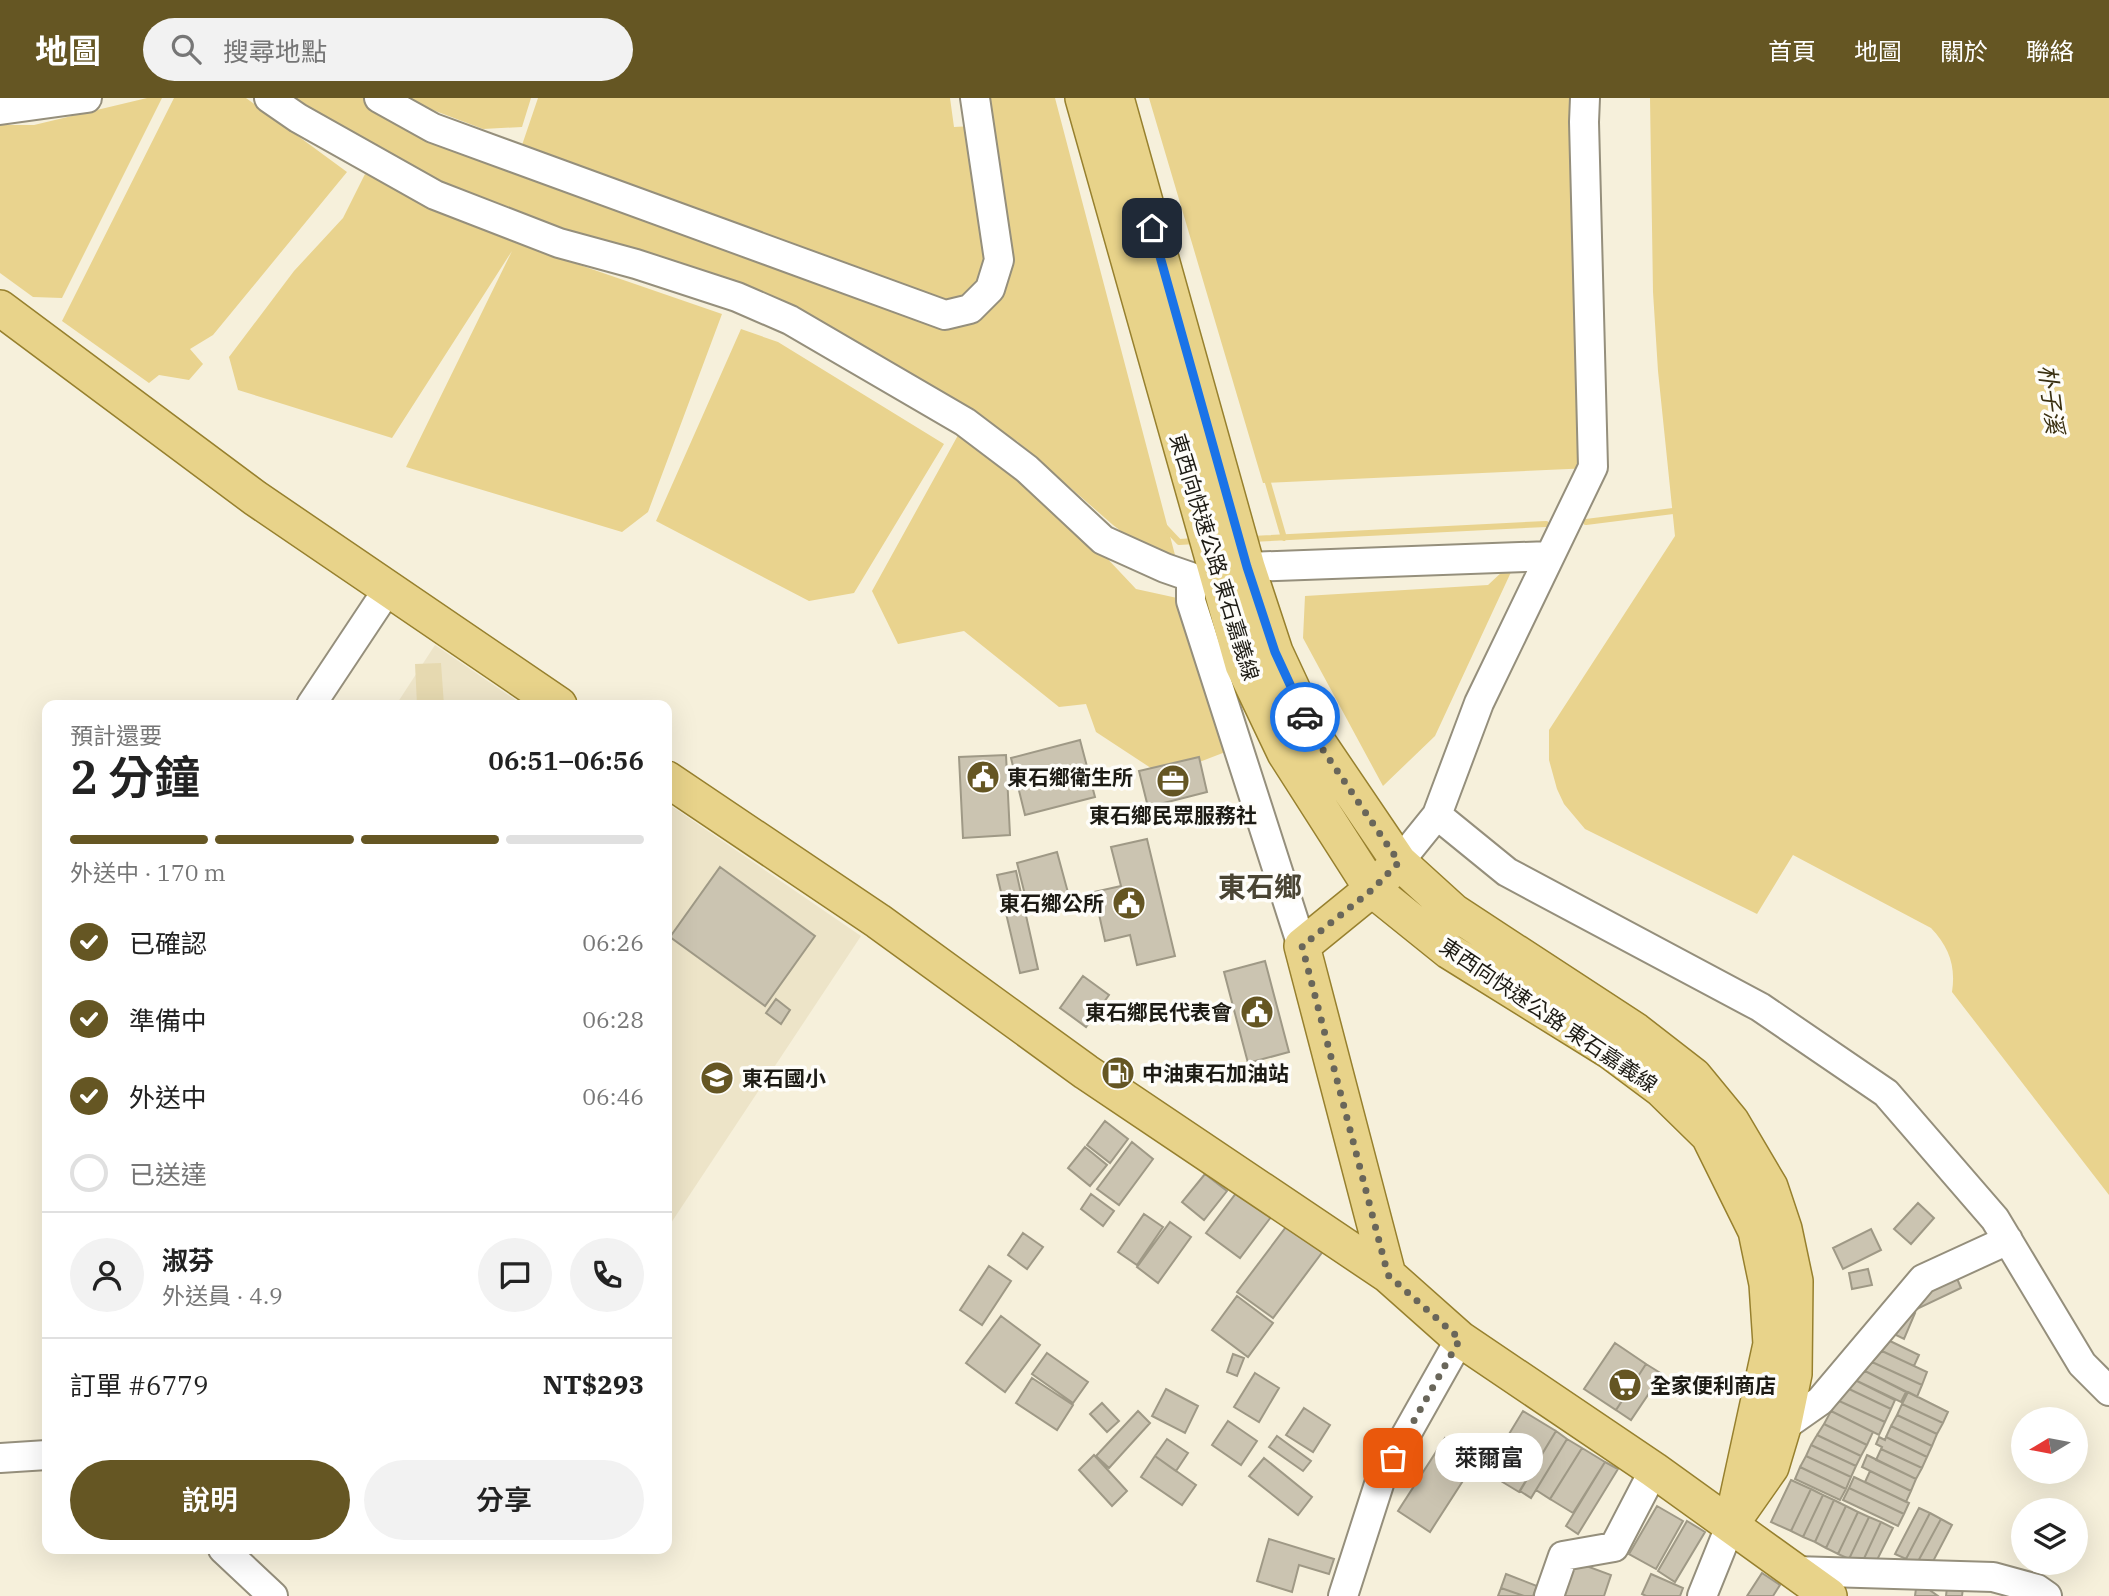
<!DOCTYPE html>
<html lang="zh-TW">
<head>
<meta charset="utf-8">
<style>
  body { margin:0; font-family:"IBM Plex Serif","Noto Sans TC",serif; background:#f2f2f2; color:#222; height:100vh; display:flex; flex-direction:column; font-size:26px; white-space:nowrap }
  * { box-sizing:border-box; margin:0 }
  p { font-size:23px; color:#767676 }
  .icon { flex:none; width:38px; height:38px; fill:none; stroke:currentColor; stroke-width:2; stroke-linecap:round; stroke-linejoin:round }
  .map { position:relative; flex:1; overflow:hidden }
  .sheet { position:absolute; left:42px; top:602px; width:630px; height:854px; display:flex; flex-direction:column; background:#fff; border-radius:14px; box-shadow:0 7px 28px #0002 }
  .sheet>* { flex:none }
  .needle { width:46px; rotate:260deg }
  .fabs { position:absolute; left:2011px; top:1309px; display:grid; gap:14px }
  .fabs a { display:grid; place-items:center; width:77px; height:77px; border-radius:50%; background:#fff; box-shadow:0 7px 28px #0002; font-size:35px }
  .pin { position:absolute; display:grid; place-items:center; width:60px; height:60px; color:#fff; margin:-30px; border-radius:14px; box-shadow:0 4px 10px #0006 }
  .courier { position:absolute; display:grid; place-items:center; width:70px; height:70px; margin:-35px; border:5px solid #1a73e8; border-radius:50%; background:#fff; color:#222; box-shadow:0 2px 9px #0007 }
  .bubble { position:absolute; height:49px; border-radius:24px; background:#fff; box-shadow:0 7px 28px #0002; font-size:23px; font-weight:600; line-height:49px; text-align:center }
  .headline em { font-style:normal; font-weight:600 }
  .headline div { display:flex; flex-direction:column-reverse }
  .headline { display:flex; align-items:center; justify-content:space-between; height:119px; padding:0 28px }
  h1 { font-size:46px; font-weight:600; line-height:52px }
  .bar { display:grid; grid-template-columns:repeat(4,1fr); gap:10px 7px; align-content:center; height:84px; padding:0 28px }
  .bar i { height:9px; border-radius:5px; background:#e0e0e0 }
  .bar .active { background:#655623 }
  .bar p { grid-column:span 4 }
  .line { display:flex; align-items:center; gap:18px; padding:0 28px; border-top:2px solid #e0e0e0 }
  .line div { flex:1 }
  .round { display:grid; place-items:center; flex:none; width:74px; height:74px; border-radius:37px; background:#f2f2f2 }
  ol { padding:0 28px; list-style:none }
  li { display:flex; align-items:center; gap:21px; height:77px }
  li p { margin-inline-start:auto }
  li .icon { padding:7px; border-radius:50%; background:#655623; color:#fff; stroke-width:4 }
  li:last-child { color:#767676 }
  li i { width:38px; height:38px; border:4px solid #e0e0e0; border-radius:50% }
  .action { display:flex; gap:14px; margin-top:auto; padding:14px 28px }
  .action a { flex:1; height:80px; border-radius:42px; background:#655623; color:#fff; font-size:28px; font-weight:600; line-height:80px; text-align:center }
  .action a+a { background:#f2f2f2; color:#222 }
  header { display:flex; align-items:center; gap:42px; box-sizing:border-box; height:98px; padding:0 35px; background:#655623; color:#fff }
  header strong { font-size:33px }
  nav { display:flex; gap:38px; margin-inline-start:auto; font-size:24px }
  .search { width:490px; height:63px; background:#f2f2f2; display:flex; align-items:center; gap:18px; box-sizing:border-box; padding:0 24px; border-radius:38px; color:#767676; font-size:26px }
  .map>svg:first-child { display:block }
  .built { fill:#ede4c8 }
  .green { fill:#e6d9b0 }
  .water { fill:#e9d38e }
  .lines { fill:none; stroke-linecap:round; stroke-linejoin:round }
  .stream { stroke:#e9d38e; stroke-width:6 }
  .building { fill:#cbc4b1; stroke:#9f9986; stroke-width:2 }
  .minor-casing { stroke:#958f7c; stroke-width:32 }
  .major-casing { stroke:#97802e; stroke-width:38 }
  .minor { stroke:#fff; stroke-width:28 }
  .major { stroke:#e8d38a; stroke-width:35 }
  .done { stroke:#69665a; stroke-width:7; stroke-dasharray:0 12.6 }
  .route { stroke:#1a73e8; stroke-width:9 }
  .labels { text-anchor:middle; dominant-baseline:central; stroke-width:7; stroke-linejoin:round; paint-order:stroke }
  .street-label { font-size:21px; fill:#1d1b14; stroke:#fefdf9 }
  .poi-label { font-size:21px; font-weight:bold; fill:#1d1b14; stroke:#fefdf9; text-anchor:start }
  .water-label { font-size:23px; font-style:italic; fill:#3a3011; stroke:#fefdf9 }
  .district-label { font-size:28px; font-weight:bold; fill:#4a4534; stroke:#fefdf9 }
</style>
</head>
<body>
<header>
<strong>地圖</strong>
<div class="search"><svg class="icon" aria-label="search" viewBox="0 0 24 24"><circle cx="10" cy="10" r="6"/><path d="M15 15l6 6"/></svg>搜尋地點</div>
<nav><a>首頁</a><a>地圖</a><a>關於</a><a>聯絡</a></nav>
</header>
<div class="map">
<svg width="2109" height="1498" viewBox="0 0 2109 1498">
  <rect width="100%" height="100%" fill="#f6f0db"/>
  <path class="built" d="M435 547 523 607H396Z
    M667 705 861 838 671 1125 667 1122Z"/>
  <path class="green" d="M441 565 444 607H417L415 566Z"/>
  <path class="water" d="M147 0H162L62 200 33 199 0 175V27H34Z
    M174 0H246L347 74 213 237 190 251 203 266 189 282 159 277 149 285 62 223Z
    M287 0H372L982 217 1000 199 984 0H1055L1175 457 1139 447 1113 427 1017 343 893 269 511 120 445 88Z
    M401 0H531L522 29 483 31Z
    M538 0H950L954 29 973 28 991 158 982 187 949 209 520 53Z
    M1149 0H1575L1591 370 1263 385Z
    M1650 0H2109V1097L1952 894C1956 868 1949 849 1931 830L1793 757 1757 816 1585 731 1564 706 1557 691 1549 662V632L1675 438 1658 273 1653 194Z
    M365 76 516 145 722 216 648 414 622 434 406 369 512 153 392 340 238 292 229 259 294 173 343 120Z
    M741 231 778 244 944 346 854 495 809 503 656 423Z
    M962 330 1038 387 1136 491 1191 503 1228 653 1163 678 1096 634 1086 606 1059 609 964 533 898 546 872 493Z
    M1518 459 1435 638 1383 688 1303 540 1305 498 1488 487Z"/>
  <g class="lines">
    <path class="stream" d="M1266 378 1284 440
      M1586 424 1673 413
      M1164 428 1179 444 1196 443
      M1251 441 1546 426"/>
  </g>
  <path class="building" d="M1080 642 1095 699 1025 717 1011 660Z
    M1006 657 1010 737 963 740 959 659Z
    M1199 659 1207 694 1148 709 1139 673Z
    M1147 741 1175 858 1137 867 1130 837 1105 843 1094 794 1121 788 1111 749Z
    M1057 754 1070 802 1029 813 1017 765Z
    M720 769 815 838 765 908 670 839Z
    M1016 773 1038 871 1020 875 997 777Z
    M1265 863 1289 954 1248 965 1224 874Z
    M1083 878 1109 897 1086 929 1060 910Z
    M776 901 790 912 781 926 766 915Z
    M1105 1023 1128 1041 1110 1065 1087 1047Z
    M1132 1044 1153 1061 1119 1107 1097 1091Z
    M1085 1049 1107 1067 1090 1088 1068 1070Z
    M1205 1076 1227 1093 1204 1122 1182 1104Z
    M1237 1094 1271 1119 1240 1160 1206 1135Z
    M1091 1096 1114 1113 1103 1128 1081 1111Z
    M1918 1105 1934 1120 1911 1146 1894 1131Z
    M1144 1116 1163 1129 1137 1167 1118 1154Z
    M1170 1124 1191 1139 1158 1185 1137 1169Z
    M1289 1125 1324 1152 1273 1220 1237 1194Z
    M1871 1131 1881 1152 1843 1171 1833 1150Z
    M1023 1135 1043 1149 1027 1171 1008 1157Z
    M989 1168 1011 1183 982 1227 960 1212Z
    M1868 1171 1872 1187 1852 1191 1849 1175Z
    M1956 1178 1961 1190 1917 1211 1912 1199Z
    M1237 1198 1273 1225 1248 1259 1212 1232Z
    M1905 1211 1915 1215 1904 1241 1894 1236Z
    M1001 1218 1040 1247 1005 1294 966 1265Z
    M1890 1243 1919 1257 1914 1268 1882 1253Z
    M1615 1245 1646 1266 1616 1312 1584 1291Z
    M1882 1253 1927 1274 1922 1287 1872 1264Z
    M1047 1255 1088 1284 1073 1305 1032 1276Z
    M1233 1256 1244 1260 1237 1278 1227 1274Z
    M1872 1264 1922 1287 1917 1299 1865 1273Z
    M1646 1266 1662 1276 1631 1322 1616 1312Z
    M1865 1273 1906 1294 1901 1304 1855 1282Z
    M1255 1275 1279 1290 1259 1324 1234 1309Z
    M1032 1280 1073 1307 1057 1332 1016 1305Z
    M1855 1282 1895 1302 1891 1311 1847 1290Z
    M1847 1290 1891 1311 1885 1324 1837 1302Z
    M1166 1291 1198 1308 1185 1335 1152 1318Z
    M1908 1294 1948 1314 1943 1325 1902 1306Z
    M1837 1302 1885 1324 1879 1337 1831 1313Z
    M1102 1305 1119 1323 1107 1334 1090 1316Z
    M1902 1306 1943 1325 1937 1336 1897 1317Z
    M1304 1310 1330 1327 1313 1354 1286 1337Z
    M1138 1313 1150 1325 1109 1370 1096 1358Z
    M1523 1313 1556 1333 1519 1394 1486 1374Z
    M1831 1313 1873 1334 1867 1347 1824 1326Z
    M1897 1317 1937 1336 1932 1348 1891 1328Z
    M1228 1323 1257 1343 1241 1367 1212 1347Z
    M1824 1326 1867 1347 1861 1358 1817 1337Z
    M1891 1328 1932 1348 1927 1359 1886 1339Z
    M1556 1333 1567 1341 1531 1400 1520 1393Z
    M1817 1337 1861 1358 1856 1368 1811 1347Z
    M1277 1338 1311 1363 1303 1373 1269 1349Z
    M1879 1339 1885 1342 1886 1339 1927 1359 1922 1370 1881 1351 1882 1349 1876 1346Z
    M1445 1340 1477 1361 1430 1434 1398 1413Z
    M1167 1341 1188 1355 1176 1373 1155 1358Z
    M1567 1341 1582 1350 1550 1401 1536 1392Z
    M1811 1347 1856 1368 1851 1379 1806 1358Z
    M1582 1350 1605 1364 1573 1415 1550 1401Z
    M1881 1351 1922 1370 1916 1381 1876 1362Z
    M1094 1357 1127 1393 1112 1408 1079 1372Z
    M1867 1357 1916 1381 1911 1393 1862 1369Z
    M1155 1358 1196 1387 1182 1407 1141 1379Z
    M1806 1358 1851 1379 1846 1391 1800 1369Z
    M1264 1360 1312 1399 1298 1417 1249 1378Z
    M1605 1364 1618 1371 1578 1436 1566 1428Z
    M1800 1369 1846 1391 1840 1402 1795 1381Z
    M1870 1373 1911 1393 1906 1404 1865 1384Z
    M1854 1379 1909 1405 1904 1416 1849 1390Z
    M1791 1382 1811 1391 1791 1433 1771 1424Z
    M1849 1390 1904 1416 1898 1428 1843 1402Z
    M1811 1391 1823 1397 1803 1439 1791 1433Z
    M1823 1397 1834 1402 1815 1444 1803 1439Z
    M1834 1402 1846 1408 1826 1450 1815 1444Z
    M1657 1408 1683 1423 1656 1471 1629 1456Z
    M1846 1408 1858 1414 1838 1456 1826 1450Z
    M1919 1410 1930 1415 1906 1461 1895 1456Z
    M1858 1414 1869 1419 1849 1461 1838 1456Z
    M1930 1415 1941 1421 1916 1467 1906 1461Z
    M1869 1419 1881 1424 1861 1467 1849 1461Z
    M1941 1421 1952 1427 1928 1473 1916 1467Z
    M1687 1423 1705 1434 1675 1484 1658 1473Z
    M1881 1424 1893 1430 1872 1472 1861 1467Z
    M1269 1441 1334 1461 1329 1476 1299 1467 1292 1494 1257 1483Z
    M1573 1463 1611 1477 1604 1498H1561Z
    M1762 1475 1780 1487 1773 1498H1747Z
    M1506 1476 1537 1488 1533 1498H1524L1501 1490Z
    M1651 1476 1683 1490 1680 1498H1646L1642 1496Z
    M1917 1483 1938 1498H1915Z
    M1947 1489 1963 1490 1962 1498H1946Z
    M1501 1490 1524 1498H1498Z"/>
  <g class="lines">
    <defs>
      <path id="minor" d="M269 0 298 20 435 97 559 145 636 166 737 199 790 222 965 324 1027 371 1103 442 1165 470 1191 479V503L1302 848
        M379 0 433 30 945 217 970 211 990 191 999 162 975 0
        M0 12 87 0
        M1247 469 1550 458
        M311 607 388 491
        M1437 717 1507 774 1760 909 1886 995 1995 1121 2082 1266 2109 1293
        M1399 764 1437 717 1479 605 1593 369 1584 24 1585 0
        M1771 1326 1783 1329 1820 1303 1923 1181 2008 1142
        M0 1360 47 1357
        M223 1451 273 1498
        M1795 1473 1993 1479 2037 1491 2047 1498
        M1343 1498 1380 1383 1460 1241
        M1549 1498 1563 1458 1614 1449 1654 1372
        M1702 1498 1731 1426"/>
      <path id="major" d="M1083 0 1243 567 1285 655 1372 791 1449 853 1610 953 1661 991 1709 1038 1756 1133 1767 1186 1771 1246 1736 1407
        M1116 0 1247 469 1275 554 1315 640 1399 764 1454 814 1636 933 1694 978 1731 1023 1770 1089 1784 1131 1795 1183 1794 1276 1783 1329 1771 1369 1731 1426
        M0 210 255 400 559 607
        M667 681 878 823 1086 974 1388 1177
        M1389 774 1372 791 1302 848 1388 1177 1460 1241 1654 1372 1829 1498"/>
    </defs>
    <use href="#minor" class="minor-casing"/>
    <use href="#major" class="major-casing"/>
    <use href="#minor" class="minor"/>
    <use href="#major" class="major"/>
  </g>
  <g class="lines">
    <path class="done" d="M1305 619 1315 640 1399 764 1373 791 1302 848 1388 1177 1460 1241 1393 1360"/>
    <path class="route" d="M1152 130 1247 469 1275 554 1305 619"/>
  </g>
  <defs>
    <symbol id="civic-disc" viewBox="-11 -11 22 22"><circle r="9.5" fill="#655623" stroke="#fefdf9"/><path d="M-.6-6.5H3V-4.5H.6V-3L4-1V1h2V6H-6V1h2V-1L-.6-3ZM-1.2 2.5V6h2.4V2.5Z" fill="#fff"/></symbol>
    <symbol id="office-disc" viewBox="-11 -11 22 22"><circle r="9.5" fill="#655623" stroke="#fefdf9"/><path d="M-6-3h4V-5.5h4V-3h4V5H-6ZM-1-4.5V-3h2v-1.5ZM-6 0V1H6V0Z" fill="#fff"/></symbol>
    <symbol id="fuel-disc" viewBox="-11 -11 22 22"><circle r="9.5" fill="#655623" stroke="#fefdf9"/><path d="M-5.5-6h7V0h2V4h1.3V-2.5L3-4.5l.8-.8L6-3V5H2.5V1h-1V6h-7ZM-4.2-4.7v3.2H.2V-4.7Z" fill="#fff"/></symbol>
    <symbol id="school-disc" viewBox="-11 -11 22 22"><circle r="9.5" fill="#655623" stroke="#fefdf9"/><path d="M0-5L7-2L0 1L-7-2ZM-4 1L0 2.5L4 1V4Q0 6-4 4Z" fill="#fff"/></symbol>
    <symbol id="supermarket-disc" viewBox="-11 -11 22 22"><circle r="9.5" fill="#655623" stroke="#fefdf9"/><path d="M-6-5.5h2.5l.6 2H6L4.5 2H-2.5L-4.4-4H-6ZM-1.5 3.2a1.3 1.3 0 1 0 .1 0ZM3 3.2a1.3 1.3 0 1 0 .1 0Z" fill="#fff"/></symbol>
  </defs>
  <g fill-rule="evenodd">
    <use href="#civic-disc" x="964" y="660" width="38" height="38"/>
    <use href="#office-disc" x="1154" y="664" width="38" height="38"/>
    <use href="#civic-disc" x="1110" y="786" width="38" height="38"/>
    <use href="#civic-disc" x="1238" y="895" width="38" height="38"/>
    <use href="#fuel-disc" x="1099" y="956" width="38" height="38"/>
    <use href="#school-disc" x="698" y="961" width="38" height="38"/>
    <use href="#supermarket-disc" x="1606" y="1268" width="38" height="38"/>
  </g>
  <g class="labels">
    <g class="street-label">
      <text transform="translate(1215 459) rotate(73)">東西向快速公路 東石嘉義線</text>
      <text transform="translate(1549 917) rotate(34)">東西向快速公路 東石嘉義線</text>
    </g>
    <g class="poi-label">
      <text x="1007" y="679">東石鄉衛生所</text>
      <text x="1173" y="717" text-anchor="middle">東石鄉民眾服務社</text>
      <text x="1104" y="805" text-anchor="end">東石鄉公所</text>
      <text x="1232" y="914" text-anchor="end">東石鄉民代表會</text>
      <text x="1142" y="975">中油東石加油站</text>
      <text x="742" y="980">東石國小</text>
      <text x="1650" y="1287">全家便利商店</text>
    </g>
    <g class="water-label">
      <text transform="translate(2052 301) rotate(83)">朴子溪</text>
    </g>
    <g class="district-label">
      <text x="1260" y="788">東石鄉</text>
    </g>
  </g>
</svg>
<div class="fabs">
<a><svg class="needle" viewBox="-14 -14 28 28"><path d="M0-13l5 13h-10z" fill="#e53935"/><path d="M0 13l5-13h-10z" fill="#767676"/></svg></a>
<a><svg class="icon" aria-label="layers" viewBox="0 0 24 24"><path d="M12 4l9 5-9 5-9-5zM3 14l9 5 9-5"/></svg></a>
</div>
<div class="pin" style="left:1393px;top:1360px;background:#ea580c"><svg class="icon" aria-label="bag" viewBox="0 0 24 24"><path d="M5 8h14l-1 12H6zM9 8a3 3 0 0 1 6 0"/></svg></div>
<div class="pin" style="left:1152px;top:130px;background:#1f2937"><svg class="icon" aria-label="home" viewBox="0 0 24 24"><path d="M3 11l9-7 9 7M6 9v11h12V9"/></svg></div>
<div class="courier" style="left:1305px;top:619px"><svg class="icon" aria-label="car" viewBox="0 0 24 24"><path d="M5 17H2v-5l4-1 3-4h7l3 4 3 1v5h-3M9 17h6M6 11h13"/><circle cx="7" cy="17" r="2"/><circle cx="17" cy="17" r="2"/></svg></div>
<div class="bubble" style="left:1435px;top:1335px;width:108px">萊爾富</div>
<section class="sheet">
<div class="headline"><div><h1>2 分鐘</h1><p>預計還要</p></div><em>06:51–06:56</em></div>
<div class="bar"><i class="active"></i><i class="active"></i><i class="active"></i><i></i><p>外送中 · 170 m</p></div>
<ol>
<li><svg class="icon" aria-label="check" viewBox="0 0 24 24"><path d="M5 12l5 5 9-10"/></svg>已確認<p>06:26</p></li>
<li><svg class="icon" aria-label="check" viewBox="0 0 24 24"><path d="M5 12l5 5 9-10"/></svg>準備中<p>06:28</p></li>
<li><svg class="icon" aria-label="check" viewBox="0 0 24 24"><path d="M5 12l5 5 9-10"/></svg>外送中<p>06:46</p></li>
<li><i></i>已送達</li>
</ol>
<div class="line" style="height:126px"><a class="round"><svg class="icon" aria-label="person" viewBox="0 0 24 24"><circle cx="12" cy="8" r="4"/><path d="M4 21q1-7 8-7t8 7"/></svg></a><div><b>淑芬</b><p>外送員 · 4.9</p></div><a class="round"><svg class="icon" aria-label="chat" viewBox="0 0 24 24"><path d="M4 5h16v11H9l-5 4z"/></svg></a><a class="round"><svg class="icon" aria-label="phone" viewBox="0 0 24 24"><path d="M5 4h4l2 5-3 2q2 4 5 5l2-3 5 2v4C11 20 4 13 5 4z"/></svg></a></div>
<div class="line" style="height:91px"><div>訂單 #6779</div><b>NT$293</b></div>
<div class="action"><a>說明</a><a>分享</a></div>
</section>
</div>
</body>
</html>
